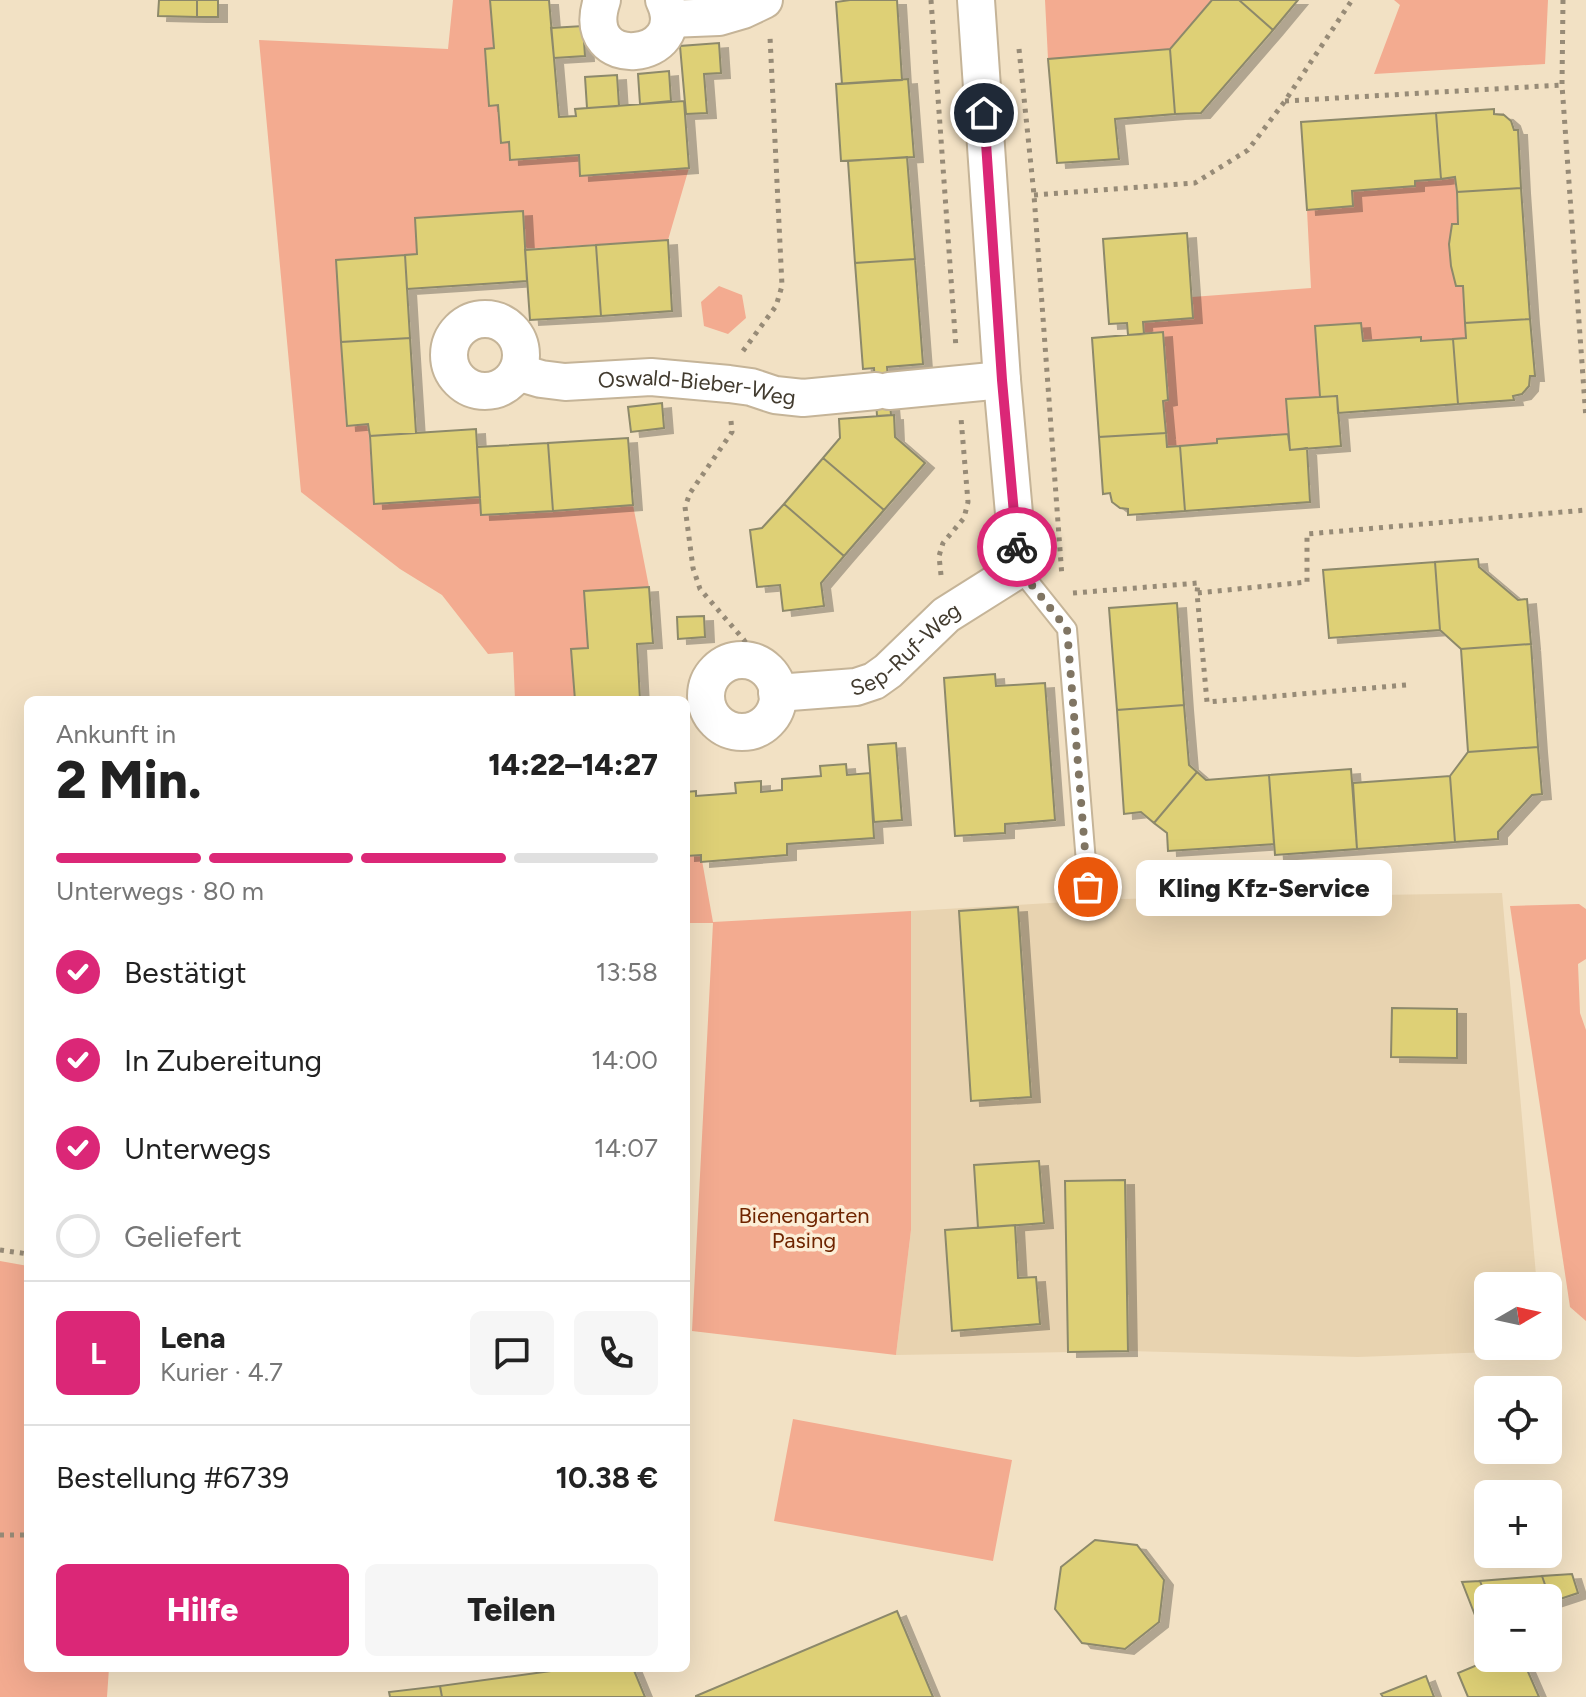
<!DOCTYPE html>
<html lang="de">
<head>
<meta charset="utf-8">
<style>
  body { margin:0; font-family:Figtree,sans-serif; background:#f6f6f6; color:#222; height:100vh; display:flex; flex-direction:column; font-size:30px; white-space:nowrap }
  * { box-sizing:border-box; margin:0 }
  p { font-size:26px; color:#767676 }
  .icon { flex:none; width:44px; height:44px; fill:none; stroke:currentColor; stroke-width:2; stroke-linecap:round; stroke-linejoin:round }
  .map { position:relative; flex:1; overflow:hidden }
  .panel { position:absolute; left:24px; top:696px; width:666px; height:976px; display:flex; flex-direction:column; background:#fff; border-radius:12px; box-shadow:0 8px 32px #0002 }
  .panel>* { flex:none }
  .needle { width:52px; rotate:81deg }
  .tools { position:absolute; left:1474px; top:1272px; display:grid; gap:16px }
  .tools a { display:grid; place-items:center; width:88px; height:88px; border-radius:12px; background:#fff; box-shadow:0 8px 32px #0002; font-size:40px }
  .pin { position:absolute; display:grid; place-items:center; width:68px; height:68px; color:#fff; margin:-34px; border:4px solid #fff; border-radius:50%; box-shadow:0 2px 8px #0007 }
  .courier { position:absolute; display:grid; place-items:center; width:80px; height:80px; margin:-40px; border:6px solid #db2777; border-radius:50%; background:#fff; color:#222; box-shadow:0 2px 10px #0007 }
  .bubble { position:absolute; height:56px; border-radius:12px; background:#fff; box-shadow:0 8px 32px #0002; font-size:26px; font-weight:800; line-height:56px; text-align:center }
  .overview em { font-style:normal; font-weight:800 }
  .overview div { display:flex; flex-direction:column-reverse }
  .overview { display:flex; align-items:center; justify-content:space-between; height:136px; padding:0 32px }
  h1 { font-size:52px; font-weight:800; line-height:60px }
  .bar { display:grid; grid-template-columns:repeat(4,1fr); gap:12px 8px; align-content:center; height:96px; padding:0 32px }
  .bar i { height:10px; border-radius:6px; background:#e0e0e0 }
  .bar .current { background:#db2777 }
  .bar p { grid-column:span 4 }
  .line { display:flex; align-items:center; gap:20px; padding:0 32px; border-top:2px solid #e0e0e0 }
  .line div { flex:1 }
  .round { display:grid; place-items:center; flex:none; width:84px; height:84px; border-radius:12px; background:#f6f6f6 }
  ol { padding:0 32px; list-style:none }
  li { display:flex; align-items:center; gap:24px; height:88px }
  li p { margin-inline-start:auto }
  li .icon { padding:8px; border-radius:50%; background:#db2777; color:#fff; stroke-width:4 }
  li:last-child { color:#767676 }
  li i { width:44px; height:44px; border:4px solid #e0e0e0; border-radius:50% }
  .action { display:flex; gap:16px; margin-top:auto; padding:16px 32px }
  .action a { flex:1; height:92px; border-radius:12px; background:#db2777; color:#fff; font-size:32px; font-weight:800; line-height:92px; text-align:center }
  .action a+a { background:#f6f6f6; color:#222 }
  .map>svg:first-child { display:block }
  .built { fill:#e8d3b0 }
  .green { fill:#f3ab90 }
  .building { fill:#ded076; stroke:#8d896b; stroke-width:2; filter:url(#shadow) }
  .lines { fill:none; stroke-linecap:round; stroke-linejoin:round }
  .service-casing { stroke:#c5b498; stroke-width:22 }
  .minor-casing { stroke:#c5b498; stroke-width:40 }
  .path { stroke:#978b77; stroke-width:5; stroke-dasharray:4 6; stroke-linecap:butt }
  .service { stroke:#fff; stroke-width:18 }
  .minor { stroke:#fff; stroke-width:36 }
  .done { stroke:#807563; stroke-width:8; stroke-dasharray:0 14.4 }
  .route { stroke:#db2777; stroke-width:10 }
  .labels { text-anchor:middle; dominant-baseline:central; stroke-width:7; stroke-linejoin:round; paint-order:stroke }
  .street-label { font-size:22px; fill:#423b2f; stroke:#fceed7 }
  .park-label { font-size:22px; fill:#6f2500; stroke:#fceed7 }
</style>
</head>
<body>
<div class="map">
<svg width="1586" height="1697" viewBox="0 0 1586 1697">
  <defs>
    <filter id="shadow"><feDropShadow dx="9" dy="5" stdDeviation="0" flood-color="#0004"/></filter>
  </defs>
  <rect width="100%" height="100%" fill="#f2e1c4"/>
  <path class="built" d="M1502 893 1537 1286H1488V1346H1501L1491 1352 1358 1357 1128 1351 896 1355 911 1230V911L1118 899Z"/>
  <path class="green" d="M453 0H490L494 48 485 49 489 106 498 105 501 143 509 142 511 160 579 155 581 176 689 168 668 240 336 260 346 425 368 424 374 504 480 497 482 515 633 505 649 587 584 591 588 648 571 649 575 700H515L513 652 488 654 442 595 400 569 301 492 259 40 448 49Z
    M1045 0H1212L1170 49 1048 59Z
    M1394 0H1548L1545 64 1374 74 1400 5Z
    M1455 177 1458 224 1452 225C1449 246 1451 265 1456 286H1463L1466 338 1421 341 1420 337 1363 341 1360 323 1316 326 1320 397 1286 399 1288 434 1217 439V443L1167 447 1163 401 1168 400 1163 333 1144 334 1143 322 1193 318 1192 297 1311 288 1307 210 1352 206V191L1415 186V181Z
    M719 286 742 295 746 318 728 334 704 326 701 302Z
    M701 855 713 922 911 911V1230L896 1355 692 1331 713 923H686V856Z
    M1579 904 1586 909V959L1578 964 1580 1013 1586 1030V1321L1570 1307 1510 906Z
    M0 1261 28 1266V1668H109L107 1697H0Z
    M793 1419 1012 1460 993 1561 774 1521Z"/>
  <path class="building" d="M159 0H197V17L158 16Z
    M197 0H218V17H197Z
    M490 0H549L559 117 576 116 575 109 684 101 689 168 580 176 579 155 510 160 509 142 501 143 498 105 489 106 485 49 494 48Z
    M850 0H897L902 80 842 84 836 2Z
    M1212 0H1239L1273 30 1201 113 1175 114 1170 49Z
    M1239 0H1298L1273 30Z
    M583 26 585 56 554 58 551 28Z
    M719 43 721 73 704 74 707 113 686 114 680 46Z
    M1170 49 1175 114 1115 119 1119 159 1057 163 1048 59Z
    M669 71 671 101 640 104 638 74Z
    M617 75 619 106 587 108 585 77Z
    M908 79 914 157 841 161 836 84Z
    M1494 109V114L1504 115 1511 121 1514 130H1518L1521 188 1457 192 1455 177 1441 179 1436 113Z
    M1436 113 1441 179 1415 181V186L1352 191 1353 206 1307 210 1301 122Z
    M907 157 915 259 855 263 848 161Z
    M1521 188 1530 319 1465 323 1463 286H1456L1451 266 1449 244 1452 224H1458L1457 192Z
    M523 211 527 281 407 289 405 255 417 254 415 218Z
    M1187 233 1193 318 1143 322 1144 334 1128 335 1127 323 1109 324 1103 239Z
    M668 240 672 311 601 316 596 245Z
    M596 245 601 316 530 320 525 250Z
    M405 255 410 338 341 342 336 260Z
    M915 259 923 364 887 367 891 415 877 416 874 368 863 369 855 263Z
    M1530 319 1535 376H1530L1529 386 1522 394 1513 396 1514 400 1458 404 1453 339 1466 338 1465 323Z
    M1361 323 1363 341 1421 337V341L1453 339 1458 404 1338 413 1337 396 1320 397 1315 326Z
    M1163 332 1168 400 1163 401 1166 433 1099 437 1092 338Z
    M410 338 416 433 370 436 368 424 347 426 341 342Z
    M1337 396 1341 446 1290 450 1286 399Z
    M662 403 664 428 631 432 628 407Z
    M894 415 895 437 925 463 884 510 823 458 840 438 839 419Z
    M476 429 480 497 374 504 370 436Z
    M1166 433 1167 447 1180 446 1185 511 1128 515V509L1120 508 1112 502 1110 493 1103 494 1099 437Z
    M1288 434 1290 450 1307 448 1310 502 1185 511 1180 446 1217 443V439Z
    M628 438 633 505 553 511 548 443Z
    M548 443 553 511 481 515 477 447Z
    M823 458 884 510 844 556 784 504Z
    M784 504 844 556 821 583 824 606 783 611 780 585 757 587 750 530 762 528Z
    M1478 559 1479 567 1518 600 1527 599 1531 644 1461 649 1440 630 1435 562Z
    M1435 562 1440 630 1329 638 1323 570Z
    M649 587 653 643 637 644 640 700H575L571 649 588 648 584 591Z
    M1177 603 1184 705 1117 710 1109 608Z
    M704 616 705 637 678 639 677 617Z
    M1531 644 1538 747 1468 752 1461 649Z
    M995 674 996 686 1045 683 1055 820 1005 824V833L955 836 944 678Z
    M1184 705 1189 765 1197 772 1154 823 1141 812 1124 814 1117 710Z
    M896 743 902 820 874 822 868 745Z
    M1538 747 1542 794 1532 795 1498 832V839L1455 842 1450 776 1468 752Z
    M846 764 847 775 870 773 874 838 787 844V855L701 862V855L686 856V792L696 791V796L736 793 735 783 761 781V792L782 790V779L821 776 820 766Z
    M1351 769 1357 849 1275 855 1269 775Z
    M1197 772 1206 780 1269 775 1274 844 1168 851 1167 833 1154 823Z
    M1450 776 1455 842 1357 849 1353 783Z
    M1018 907 1031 1097 971 1101 959 911Z
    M1392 1008 1457 1009V1058L1391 1057Z
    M1039 1161 1044 1223 978 1228 974 1165Z
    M1125 1180 1128 1351 1068 1352 1065 1181Z
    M1015 1225 1018 1278 1036 1277 1040 1324 952 1331 945 1230Z
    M1095 1540 1137 1545 1164 1580 1159 1622 1125 1649 1082 1643 1055 1609 1061 1567Z
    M1572 1574 1578 1593 1551 1602 1542 1576Z
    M1542 1576 1551 1602 1548 1603V1598H1488V1602L1480 1581Z
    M1480 1581 1488 1602V1625L1480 1628 1462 1582Z
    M897 1611 933 1697H696V1696Z
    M1494 1658H1522L1539 1697H1468L1458 1673Z
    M573 1668H633L645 1697H442L440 1686Z
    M1426 1676 1434 1697H1383L1381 1694Z
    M440 1686 442 1697H390L389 1692Z"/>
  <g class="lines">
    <defs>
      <path id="service" d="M1019 569 1067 629 1088 887"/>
      <g id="minor">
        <path d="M602 0C577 75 694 61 664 0"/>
        <path d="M669 19 719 17 743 10 764 0"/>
        <circle cx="485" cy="355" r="36"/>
        <path id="s1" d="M517 372 541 379 565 382 651 377 729 384 751 387 775 395 803 398 876 391"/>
        <path d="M889 391 1002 380"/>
        <circle cx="742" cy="696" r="36"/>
        <path id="s2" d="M777 693 856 687 874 681 888 671 946 615 1019 569 1002 380 976 0"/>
      </g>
    </defs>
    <use href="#service" class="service-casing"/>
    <use href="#minor" class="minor-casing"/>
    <path class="path" d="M931 0 956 348
      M1563 0 1562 85 1586 419
      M1019 49 1034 195 1062 577
      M1285 101 1562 85
      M1034 195 1195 183 1248 150 1285 101 1352 0
      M743 351 776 306 782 286 770 37
      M731 421 732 432 690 493 685 507 693 568 700 589 744 640 759 663
      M941 575 939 556 943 543 964 518 968 502 961 418
      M1073 593 1198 583 1197 593
      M1406 685 1207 702 1197 593 1307 582V534L1586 510
      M0 1250 28 1254
      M0 1535H28"/>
    <use href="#service" class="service"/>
    <use href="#minor" class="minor"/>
  </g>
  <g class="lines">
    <path class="done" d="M1017 547 1019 569 1067 629 1088 887"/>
    <path class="route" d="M984 113 1002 380 1017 547"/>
  </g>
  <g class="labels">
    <g class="street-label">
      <text stroke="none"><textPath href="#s1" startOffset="182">Oswald-Bieber-Weg</textPath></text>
      <text stroke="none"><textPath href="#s2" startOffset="142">Sep-Ruf-Weg</textPath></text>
    </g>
    <g class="park-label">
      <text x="804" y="1215">Bienengarten<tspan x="804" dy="25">Pasing</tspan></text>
    </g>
  </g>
</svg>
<div class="tools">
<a><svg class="needle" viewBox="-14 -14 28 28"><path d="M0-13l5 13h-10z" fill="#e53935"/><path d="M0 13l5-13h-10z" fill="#767676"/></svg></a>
<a><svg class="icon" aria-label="locate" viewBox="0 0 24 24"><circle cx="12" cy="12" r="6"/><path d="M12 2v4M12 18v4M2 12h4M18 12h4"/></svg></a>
<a>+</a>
<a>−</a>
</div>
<div class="pin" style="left:1088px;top:887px;background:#ea580c"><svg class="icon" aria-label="bag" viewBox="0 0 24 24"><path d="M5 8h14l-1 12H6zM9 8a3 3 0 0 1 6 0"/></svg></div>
<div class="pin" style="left:984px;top:113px;background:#1f2937"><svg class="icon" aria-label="home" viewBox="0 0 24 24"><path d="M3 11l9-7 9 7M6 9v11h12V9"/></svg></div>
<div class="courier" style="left:1017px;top:547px"><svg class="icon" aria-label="bike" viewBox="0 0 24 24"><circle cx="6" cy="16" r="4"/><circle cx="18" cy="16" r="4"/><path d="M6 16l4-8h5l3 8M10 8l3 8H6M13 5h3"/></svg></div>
<div class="bubble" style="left:1136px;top:860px;width:256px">Kling Kfz-Service</div>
<section class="panel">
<div class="overview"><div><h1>2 Min.</h1><p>Ankunft in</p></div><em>14:22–14:27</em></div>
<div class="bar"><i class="current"></i><i class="current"></i><i class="current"></i><i></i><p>Unterwegs · 80 m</p></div>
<ol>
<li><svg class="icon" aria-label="check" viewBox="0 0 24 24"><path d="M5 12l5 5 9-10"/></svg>Bestätigt<p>13:58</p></li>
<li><svg class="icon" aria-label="check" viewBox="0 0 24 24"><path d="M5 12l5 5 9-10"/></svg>In Zubereitung<p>14:00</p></li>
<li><svg class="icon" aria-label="check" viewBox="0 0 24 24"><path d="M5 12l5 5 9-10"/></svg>Unterwegs<p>14:07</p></li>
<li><i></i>Geliefert</li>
</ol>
<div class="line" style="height:144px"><b class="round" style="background:#db2777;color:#fff">L</b><div><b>Lena</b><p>Kurier · 4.7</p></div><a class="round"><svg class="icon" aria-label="chat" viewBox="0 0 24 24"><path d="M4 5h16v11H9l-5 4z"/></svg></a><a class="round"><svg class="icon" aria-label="phone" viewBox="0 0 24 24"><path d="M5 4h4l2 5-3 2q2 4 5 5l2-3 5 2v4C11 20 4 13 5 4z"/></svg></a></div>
<div class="line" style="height:104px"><div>Bestellung #6739</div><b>10.38 €</b></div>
<div class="action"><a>Hilfe</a><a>Teilen</a></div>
</section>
</div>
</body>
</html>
